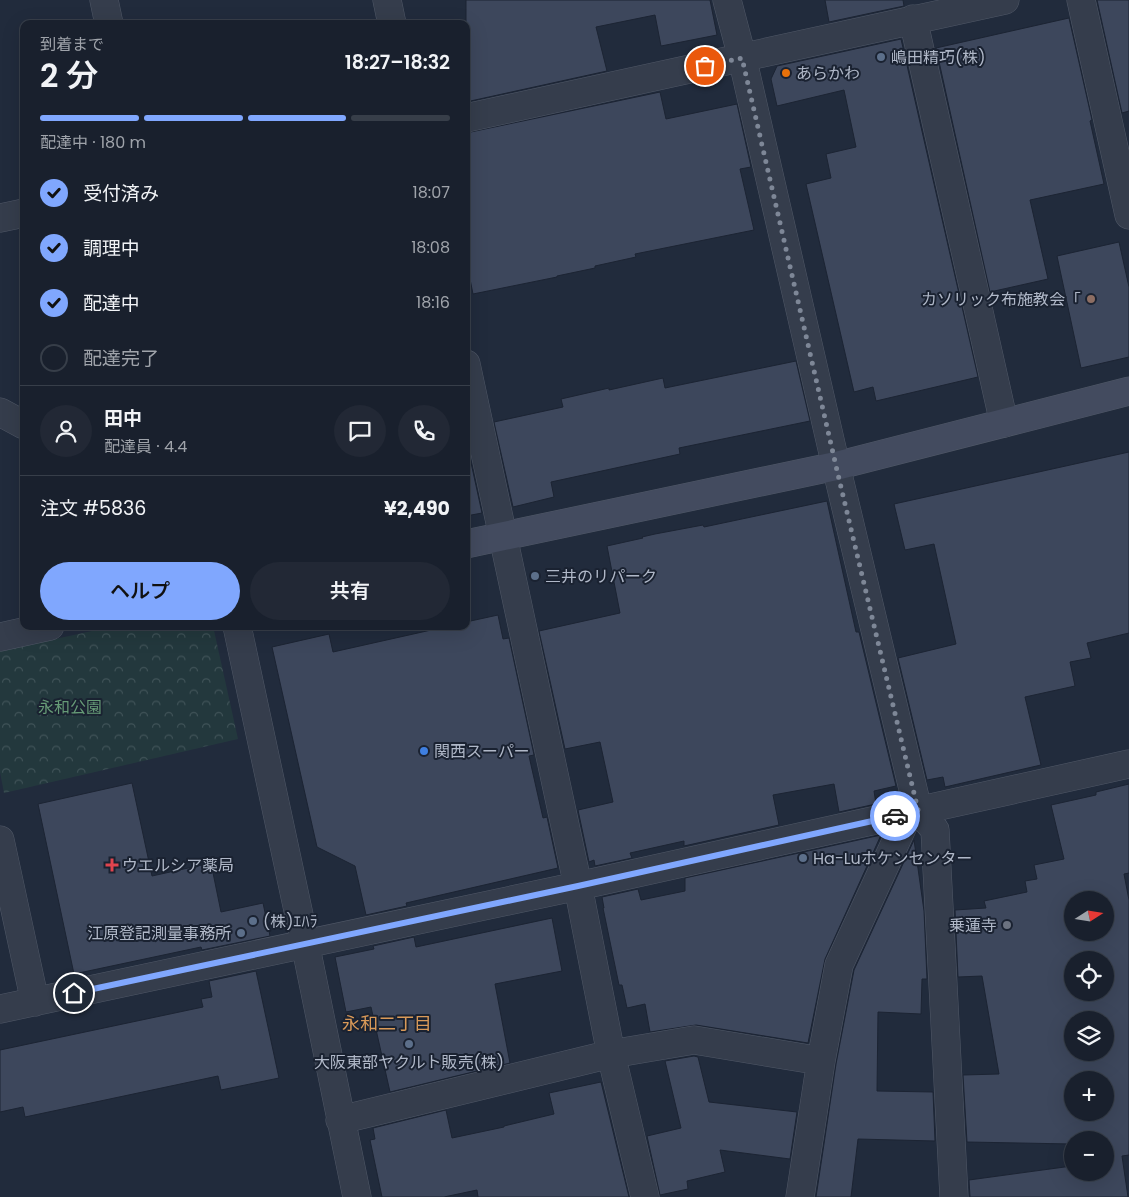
<!DOCTYPE html>
<html lang="ja">
<head>
<meta charset="utf-8">
<style>
  body { margin:0; font-family:Poppins,"Noto Sans JP",sans-serif; background:#222835; color:#f1f3f6; height:100vh; display:flex; flex-direction:column; font-size:19px; white-space:nowrap }
  * { box-sizing:border-box; margin:0 }
  p { font-size:16px; color:#9fa3aa }
  .icon { flex:none; width:28px; height:28px; fill:none; stroke:currentColor; stroke-width:2; stroke-linecap:round; stroke-linejoin:round }
  .map { position:relative; flex:1; overflow:hidden }
  .details { position:absolute; left:20px; top:20px; width:450px; height:610px; display:flex; flex-direction:column; background:#19202d; border-radius:10px; box-shadow:0 5px 20px #0002,0 0 0 1px #373e49 }
  .details>* { flex:none }
  .needle { width:32px; rotate:78deg }
  .fabs { position:absolute; left:1064px; top:891px; display:grid; gap:10px }
  .fabs a { display:grid; place-items:center; width:50px; height:50px; border-radius:50%; background:#19202d; box-shadow:0 5px 20px #0002,0 0 0 1px #373e49; font-size:25px }
  .pin { position:absolute; display:grid; place-items:center; width:42px; height:42px; color:#fff; margin:-21px; border:2px solid #fff; border-radius:50%; box-shadow:0 1px 5px #0007 }
  .courier { position:absolute; display:grid; place-items:center; width:50px; height:50px; margin:-25px; border:4px solid #80a7fe; border-radius:50%; background:#fff; color:#222; box-shadow:0 1px 6px #0007 }
  .overview em { font-style:normal; font-weight:600 }
  .overview div { display:flex; flex-direction:column-reverse }
  .overview { display:flex; align-items:center; justify-content:space-between; height:85px; padding:0 20px }
  h1 { font-size:32px; font-weight:600; line-height:38px }
  .bar { display:grid; grid-template-columns:repeat(4,1fr); gap:8px 5px; align-content:center; height:60px; padding:0 20px }
  .bar i { height:6px; border-radius:4px; background:#373e49 }
  .bar .on { background:#80a7fe }
  .bar p { grid-column:span 4 }
  .line { display:flex; align-items:center; gap:12px; padding:0 20px; border-top:1px solid #373e49 }
  .line div { flex:1 }
  .round { display:grid; place-items:center; flex:none; width:52px; height:52px; border-radius:26px; background:#222835 }
  ol { padding:0 20px; list-style:none }
  li { display:flex; align-items:center; gap:15px; height:55px }
  li p { margin-inline-start:auto }
  li .icon { padding:5px; border-radius:50%; background:#80a7fe; color:#111; stroke-width:4 }
  li:last-child { color:#9fa3aa }
  li i { width:28px; height:28px; border:2px solid #373e49; border-radius:50% }
  .cta { display:flex; gap:10px; margin-top:auto; padding:10px 20px }
  .cta a { flex:1; height:58px; border-radius:30px; background:#80a7fe; color:#111; font-size:20px; font-weight:600; line-height:58px; text-align:center }
  .cta a+a { background:#222835; color:#f1f3f6 }
  .map>svg:first-child { display:block }
  .park { fill:url(#park-crowns) }
  .building { fill:#3d475c; stroke:#1c2433; fill-rule:evenodd }
  .lines { fill:none; stroke-linecap:round; stroke-linejoin:round }
  .street-casing { stroke:#505867; stroke-width:29 }
  .secondary-casing { stroke:#505867; stroke-width:29 }
  .street { stroke:#353d4c; stroke-width:28 }
  .secondary { stroke:#434b5f; stroke-width:28 }
  .done { stroke:#7e8797; stroke-width:5; stroke-dasharray:0 9 }
  .route { stroke:#80a7fe; stroke-width:6 }
  .service-dot { fill:#5c6f8a; stroke:#1a2231; stroke-width:2 }
  .food-dot { fill:#e8710a; stroke:#1a2231; stroke-width:2 }
  .education-dot { fill:#8d6e63; stroke:#1a2231; stroke-width:2 }
  .shop-dot { fill:#3f7fe0; stroke:#1a2231; stroke-width:2 }
  .health-dot { fill:#e0444e; stroke:#1a2231; stroke-width:2 }
  .worship-dot { fill:#6b7280; stroke:#1a2231; stroke-width:2 }
  .labels { text-anchor:middle; dominant-baseline:central; stroke-width:4; stroke-linejoin:round; paint-order:stroke }
  .poi-label { font-size:16px; fill:#b0b8c8; stroke:#1a2231; text-anchor:start }
  .park-label { font-size:16px; fill:#669a76; stroke:#1a2231 }
  .neighbourhood-label { font-size:18px; fill:#da9a59; stroke:#1a2231 }
</style>
</head>
<body>
<div class="map">
<svg width="1129" height="1197" viewBox="0 0 1129 1197">
  <defs>
    <pattern id="park-crowns" width="20" height="18" patternUnits="userSpaceOnUse" patternTransform="scale(1.25)"><rect width="20" height="18" fill="#23383d"/><path d="M2 6a3 3 0 1 1 6 0M12 15a3 3 0 1 1 6 0" fill="none" stroke="#405358"/></pattern>
  </defs>
  <rect width="100%" height="100%" fill="#212b3c"/>
  <path class="park" d="M115 626H213L238 739 4 793 0 772V651Z"/>
  <path class="building" d="M466 0H710L717 35 661 46 655 15 596 27 607 71 466 102Z
    M825 0H903L904 6 829 22Z
    M1097 0H1129V111L1122 113Z
    M1069 18 1092 120 1090 121 1104 184 1030 200 1048 279 990 292 936 48Z
    M901 39 978 377 876 401 873 387 854 392 806 184 831 178 826 154 856 147 844 90 777 106 771 79 777 66Z
    M660 92 666 119 737 104 751 167 740 169 754 230 635 254 636 257 595 266V268L557 276V277L473 294 466 259V133Z
    M1119 242 1129 287V357L1081 368 1057 256Z
    M796 361 810 421 679 448 680 454 551 482 554 497 513 507 494 422 563 407 561 399 609 388V390L663 378 665 388Z
    M1129 452V633L1087 643 1091 658 1070 662 1075 686 1025 697 1041 765 945 787 943 777 927 780 898 658 956 644 934 544 905 550 894 504Z
    M466 458H470L482 513 466 516Z
    M827 501 856 632H859L896 786 874 791 876 804 839 812 834 784 773 795 779 825 684 846V841L630 853 632 858 595 866 594 860 589 862 578 810 613 802 600 742 565 749 539 631 620 613 607 546 643 538 642 537 655 534 703 525 704 527Z
    M498 615 503 639 509 638 534 755 529 756 543 818 547 817 558 868 406 903 407 906 366 915 355 866 317 847 272 647 329 634 333 652 449 626H466V622Z
    M132 783 152 876 211 863 221 912 263 903 270 936 202 950 201 947 74 974 38 804Z
    M1129 784V873L1124 874 1129 900V1155L1122 1156 1128 1197H970L969 1180 1072 1166V1172H1105V1140H1072V1144L967 1142 963 1075 999 1074 982 976 958 977 955 910 986 908 984 901 1027 892 1025 881 1037 879 1034 865 1064 859 1051 805 1096 795V792ZM1072 900H1105V932H1072ZM1072 960H1105V992H1072ZM1072 1020H1105V1052H1072ZM1072 1080H1105V1112H1072Z
    M881 835 825 959 808 1043 696 1025 650 1032 645 1004 627 1008 622 985H619L603 908H604L602 897 638 889 641 900 685 891V878Z
    M914 840 924 911 927 979H922L921 1014 878 1012 877 1091 933 1092 935 1141 858 1139 851 1197H816L836 1064 854 970Z
    M552 918 562 971 495 984 510 1063 390 1092 371 1007 346 1012 335 957 374 949 373 946 414 937 416 947Z
    M256 971 279 1078 221 1090 218 1076 25 1117 23 1107 0 1112V1050L203 1007 201 999 212 997 209 981Z
    M694 1056 698 1057 709 1102 797 1112 790 1159 720 1150 725 1172 687 1181 688 1189 660 1195 647 1136 681 1128 665 1061Z
    M601 1082 629 1197H478L477 1190 444 1197H382L370 1140 375 1139 373 1128 446 1110 452 1138 504 1127V1126L554 1114 549 1093Z"/>
  <g class="lines">
    <defs>
      <path id="street" d="M104 0 109 24
        M387 0 392 24
        M727 0 742 57 836 466 918 810 935 830 954 1197
        M1081 0 1129 215
        M913 19 1004 423
        M466 118 1005 0
        M0 218 24 213
        M466 364 578 886 611 1054 645 1197
        M0 412 24 425
        M237 626 305 943 357 1197
        M0 637 50 626
        M0 840 35 1002
        M0 1009 578 886 1129 764
        M340 1120 611 1054 694 1040 821 1061
        M800 1197 821 1061 839 965 909 813"/>
      <path id="secondary" d="M466 544 836 466 1129 391"/>
    </defs>
    <use href="#street" class="street-casing"/>
    <use href="#secondary" class="secondary-casing"/>
    <use href="#street" class="street"/>
    <use href="#secondary" class="secondary"/>
  </g>
  <g class="lines">
    <path class="done" d="M705 66 742 58 836 466 918 810 895 816"/>
    <path class="route" d="M74 993 578 886 895 816"/>
  </g>
  <g class="service-dot">
    <circle cx="881" cy="57" r="5"/>
    <circle cx="535" cy="576" r="5"/>
    <circle cx="803" cy="858" r="5"/>
    <circle cx="253" cy="921" r="5"/>
    <circle cx="241" cy="933" r="5"/>
    <circle cx="409" cy="1044" r="5"/>
  </g>
  <circle class="food-dot" cx="786" cy="73" r="5"/>
  <circle class="education-dot" cx="1091" cy="299" r="5"/>
  <circle class="shop-dot" cx="424" cy="751" r="5"/>
  <path class="health-dot" d="M109.5 857.5h5v5h5v5h-5v5h-5v-5h-5v-5h5z"/>
  <circle class="worship-dot" cx="1007" cy="925" r="5"/>
  <g class="labels">
    <g class="poi-label">
      <text x="891" y="57">嶋田精巧(株)</text>
      <text x="796" y="73">あらかわ</text>
      <text x="1081" y="299" text-anchor="end">カソリック布施教会「</text>
      <text x="545" y="576">三井のリパーク</text>
      <text x="434" y="751">関西スーパー</text>
      <text x="813" y="858">Ha-Luホケンセンター</text>
      <text x="122" y="865">ウエルシア薬局</text>
      <text x="263" y="921">(株)ｴﾊﾗ</text>
      <text x="997" y="925" text-anchor="end">乗蓮寺</text>
      <text x="231" y="933" text-anchor="end">江原登記測量事務所</text>
      <text x="409" y="1062" text-anchor="middle">大阪東部ヤクルト販売(株)</text>
    </g>
    <g class="park-label">
      <text x="70" y="707">永和公園</text>
    </g>
    <g class="neighbourhood-label">
      <text x="387" y="1023">永和二丁目</text>
    </g>
  </g>
</svg>
<div class="fabs">
<a><svg class="needle" viewBox="-14 -14 28 28"><path d="M0-13l5 13h-10z" fill="#e53935"/><path d="M0 13l5-13h-10z" fill="#9fa3aa"/></svg></a>
<a><svg class="icon" aria-label="locate" viewBox="0 0 24 24"><circle cx="12" cy="12" r="6"/><path d="M12 2v4M12 18v4M2 12h4M18 12h4"/></svg></a>
<a><svg class="icon" aria-label="layers" viewBox="0 0 24 24"><path d="M12 4l9 5-9 5-9-5zM3 14l9 5 9-5"/></svg></a>
<a>+</a>
<a>−</a>
</div>
<div class="pin" style="left:705px;top:66px;background:#ea580c"><svg class="icon" aria-label="bag" viewBox="0 0 24 24"><path d="M5 8h14l-1 12H6zM9 8a3 3 0 0 1 6 0"/></svg></div>
<div class="pin" style="left:74px;top:993px;background:#1f2937"><svg class="icon" aria-label="home" viewBox="0 0 24 24"><path d="M3 11l9-7 9 7M6 9v11h12V9"/></svg></div>
<div class="courier" style="left:895px;top:816px"><svg class="icon" aria-label="car" viewBox="0 0 24 24"><path d="M5 17H2v-5l4-1 3-4h7l3 4 3 1v5h-3M9 17h6M6 11h13"/><circle cx="7" cy="17" r="2"/><circle cx="17" cy="17" r="2"/></svg></div>
<section class="details">
<div class="overview"><div><h1>2 分</h1><p>到着まで</p></div><em>18:27–18:32</em></div>
<div class="bar"><i class="on"></i><i class="on"></i><i class="on"></i><i></i><p>配達中 · 180 m</p></div>
<ol>
<li><svg class="icon" aria-label="check" viewBox="0 0 24 24"><path d="M5 12l5 5 9-10"/></svg>受付済み<p>18:07</p></li>
<li><svg class="icon" aria-label="check" viewBox="0 0 24 24"><path d="M5 12l5 5 9-10"/></svg>調理中<p>18:08</p></li>
<li><svg class="icon" aria-label="check" viewBox="0 0 24 24"><path d="M5 12l5 5 9-10"/></svg>配達中<p>18:16</p></li>
<li><i></i>配達完了</li>
</ol>
<div class="line" style="height:90px"><a class="round"><svg class="icon" aria-label="person" viewBox="0 0 24 24"><circle cx="12" cy="8" r="4"/><path d="M4 21q1-7 8-7t8 7"/></svg></a><div><b>田中</b><p>配達員 · 4.4</p></div><a class="round"><svg class="icon" aria-label="chat" viewBox="0 0 24 24"><path d="M4 5h16v11H9l-5 4z"/></svg></a><a class="round"><svg class="icon" aria-label="phone" viewBox="0 0 24 24"><path d="M5 4h4l2 5-3 2q2 4 5 5l2-3 5 2v4C11 20 4 13 5 4z"/></svg></a></div>
<div class="line" style="height:65px"><div>注文 #5836</div><b>¥2,490</b></div>
<div class="cta"><a>ヘルプ</a><a>共有</a></div>
</section>
</div>
</body>
</html>
